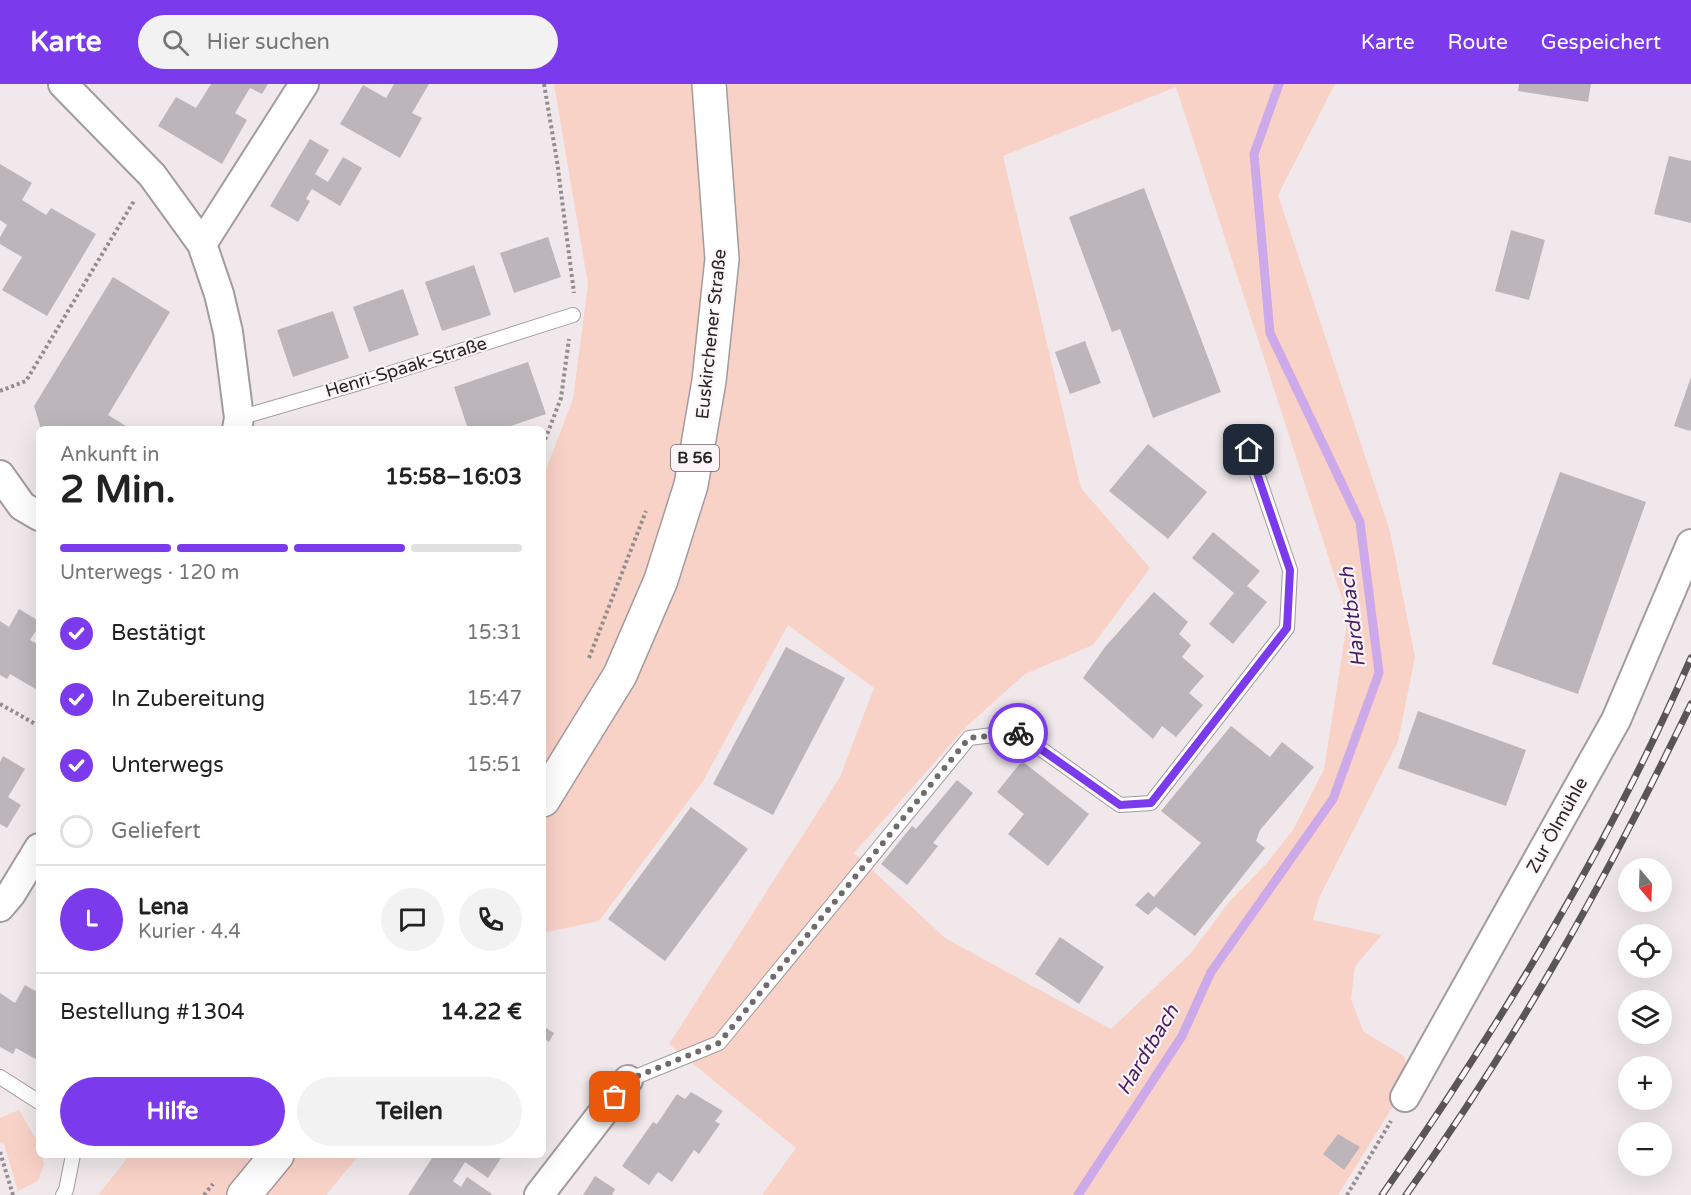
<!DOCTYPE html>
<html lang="de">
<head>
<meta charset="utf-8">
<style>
  body { margin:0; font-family:"Varela Round",sans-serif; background:#f2f2f2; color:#222; height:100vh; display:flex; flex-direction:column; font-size:22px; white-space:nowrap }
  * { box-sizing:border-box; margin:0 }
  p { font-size:20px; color:#767676 }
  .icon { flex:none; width:33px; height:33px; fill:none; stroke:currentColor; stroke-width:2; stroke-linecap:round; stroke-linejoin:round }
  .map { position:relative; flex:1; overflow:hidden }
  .panel { position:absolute; left:36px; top:342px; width:510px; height:732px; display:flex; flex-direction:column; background:#fff; border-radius:9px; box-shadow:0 6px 24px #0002 }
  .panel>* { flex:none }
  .needle { width:39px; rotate:161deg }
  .fabs { position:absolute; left:1618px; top:774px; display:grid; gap:12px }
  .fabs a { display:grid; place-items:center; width:54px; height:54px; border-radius:50%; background:#fff; box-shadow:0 6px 24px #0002; font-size:30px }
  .pin { position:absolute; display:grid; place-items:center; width:51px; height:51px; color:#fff; margin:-26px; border-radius:12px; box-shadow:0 3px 9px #0006 }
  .courier { position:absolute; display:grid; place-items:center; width:60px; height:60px; margin:-30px; border:4px solid #7c3aed; border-radius:50%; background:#fff; color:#222; box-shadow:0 2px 8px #0007 }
  .summary em { font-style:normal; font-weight:700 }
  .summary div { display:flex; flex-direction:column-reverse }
  .summary { display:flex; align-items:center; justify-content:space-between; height:102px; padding:0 24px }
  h1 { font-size:39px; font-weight:700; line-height:45px }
  .bar { display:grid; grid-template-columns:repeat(4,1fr); gap:9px 6px; align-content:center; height:72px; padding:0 24px }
  .bar i { height:8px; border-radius:4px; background:#e0e0e0 }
  .bar .selected { background:#7c3aed }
  .bar p { grid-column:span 4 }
  .line { display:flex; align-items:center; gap:15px; padding:0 24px; border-top:2px solid #e0e0e0 }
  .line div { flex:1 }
  .round { display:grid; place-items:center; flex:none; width:63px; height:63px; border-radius:32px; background:#f2f2f2 }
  ol { padding:0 24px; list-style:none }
  li { display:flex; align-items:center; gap:18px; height:66px }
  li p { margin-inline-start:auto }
  li .icon { padding:6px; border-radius:50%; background:#7c3aed; color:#fff; stroke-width:4 }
  li:last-child { color:#767676 }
  li i { width:33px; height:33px; border:3px solid #e0e0e0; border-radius:50% }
  .button { display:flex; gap:12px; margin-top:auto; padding:12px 24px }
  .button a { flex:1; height:69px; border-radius:36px; background:#7c3aed; color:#fff; font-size:24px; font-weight:700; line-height:69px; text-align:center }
  .button a+a { background:#f2f2f2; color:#222 }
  header { display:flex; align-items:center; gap:36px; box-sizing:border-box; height:84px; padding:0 30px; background:#7c3aed; color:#fff }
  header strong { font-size:28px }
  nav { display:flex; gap:33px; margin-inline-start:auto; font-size:21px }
  .search { width:420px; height:54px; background:#f2f2f2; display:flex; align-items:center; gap:15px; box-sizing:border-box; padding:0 21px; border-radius:33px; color:#767676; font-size:22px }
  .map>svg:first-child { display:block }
  .green { fill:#f9d2c7; fill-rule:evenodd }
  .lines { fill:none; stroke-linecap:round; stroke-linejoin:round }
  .stream { stroke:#cca9e9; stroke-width:9 }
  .building { fill:#bcb6bb }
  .lane-casing { stroke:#a39b9e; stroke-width:16 }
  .street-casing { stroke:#a39b9e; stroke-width:32 }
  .primary-casing { stroke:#a39b9e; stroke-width:36 }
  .path { stroke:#928d8f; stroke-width:4; stroke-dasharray:3 3; stroke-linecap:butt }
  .lane { stroke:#fff; stroke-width:14 }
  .street { stroke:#fff; stroke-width:28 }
  .primary { stroke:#fff; stroke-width:33 }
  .rail-casing { stroke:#5a5657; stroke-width:7 }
  .rail { stroke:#fdf5f8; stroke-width:4.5; stroke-dasharray:14; stroke-linecap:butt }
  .done { stroke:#6f6a6c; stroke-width:6; stroke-dasharray:0 10.8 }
  .route { stroke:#7c3aed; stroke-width:8 }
  .labels { text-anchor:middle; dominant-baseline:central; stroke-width:4.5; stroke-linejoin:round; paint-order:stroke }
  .shield { fill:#fdf5f8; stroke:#696466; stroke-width:1.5 }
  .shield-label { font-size:16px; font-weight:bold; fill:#292627 }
  .street-label { font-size:18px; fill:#292627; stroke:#fdf5f8 }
  .water-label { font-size:20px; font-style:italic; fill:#491c66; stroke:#fdf5f8 }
</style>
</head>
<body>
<header>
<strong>Karte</strong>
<div class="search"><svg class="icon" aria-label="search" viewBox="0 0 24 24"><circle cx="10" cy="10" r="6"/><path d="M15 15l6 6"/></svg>Hier suchen</div>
<nav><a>Karte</a><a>Route</a><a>Gespeichert</a></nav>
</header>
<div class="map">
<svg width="1691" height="1111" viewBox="0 0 1691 1111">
  <rect width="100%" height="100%" fill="#f0e8eb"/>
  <path class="green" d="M554 0H1335L1278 111 1390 447 1415 573 1398 658 1319 814 1313 836 1382 851 1355 882 1351 915 1363 947 1405 973 1406 988 1392 1024 1338 1111H762L796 1064 669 960 840 693 874 604 788 541 703 697 599 837 543 849V393L573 315 588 200ZM1176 3 1348 533 1324 685 1293 746 1266 780 1229 818 1190 870 1111 945 945 854 854 769 967 642 1025 590 1093 561 1150 484 1081 404 1003 72Z
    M19 1026 39 1060V1071H42L44 1081 38 1097 18 1107 4 1060 0 1059V1034Z
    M130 1071H359L326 1111H98Z"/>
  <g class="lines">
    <path class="stream" d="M1078 1111 1182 952 1211 888 1333 715 1379 589 1360 438 1270 249 1254 70 1279 0"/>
  </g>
  <path class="building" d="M211 0H268L262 10 250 4 235 29 247 36 222 80 158 42 176 13 196 24Z
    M394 0H429L412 29 422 34 400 74 340 40 363 1 386 14Z
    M1519 0H1591L1588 18 1518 7Z
    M310 55 329 66 315 90 328 98 343 73 362 84 340 122 312 105 306 115 310 117 298 138 270 122Z
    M1669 72 1691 77V139L1654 130Z
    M0 80 32 99 22 116 46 131 51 124 96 150 47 232 2 206 22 173 0 160V153L7 141 0 136Z
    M1144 104 1221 308 1153 334 1120 245 1112 248 1069 133Z
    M1511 146 1545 156 1529 216 1495 207Z
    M548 153 561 193 514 209 500 169Z
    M474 181 491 231 442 247 425 198Z
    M113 193 170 228 108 331 131 345H41L34 322Z
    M403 205 419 251 369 268 353 223Z
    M333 227 349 274 293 293 277 246Z
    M1085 257 1101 299 1070 310 1055 268Z
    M528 278 546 330 502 345H468L454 303Z
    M1691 293V345L1690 347 1674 342Z
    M1148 360 1207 408 1168 455 1109 407Z
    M1560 388 1646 418 1578 610 1492 580Z
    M1213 448 1260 487 1247 502 1267 518 1233 560 1209 540 1234 509 1192 474Z
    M1154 508 1188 538 1179 550 1191 561 1182 573 1204 592 1189 609 1203 621 1176 653 1162 642 1153 655 1083 594 1105 563Z
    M19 525 39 537V542L30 556 39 561V607L10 590 7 595 0 591V537L9 543Z
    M786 563 845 594 773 731 713 700Z
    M1418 627 1526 666 1506 722 1398 684Z
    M1231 642 1270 673 1282 658 1314 683 1260 746 1256 757 1265 764 1195 852 1156 823 1148 831 1135 821 1148 808 1154 813 1201 759 1161 727Z
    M3 672 25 685 8 713 21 721 7 744 0 740V678Z
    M1022 677 1089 730 1048 782 1008 750 1024 730 997 708Z
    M957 696 973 709 933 759 938 762 907 801 881 780 912 742 916 745Z
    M691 723 748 765 665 877 608 835Z
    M1060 853 1104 883 1079 920 1035 890Z
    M25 901 39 909V927L37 931 39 932V977L16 964 13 970 0 963V909L15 919Z
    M543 942 554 949 549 958 543 954Z
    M691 1008 723 1027 715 1037 720 1040 699 1070 694 1066 672 1098 658 1088 649 1101 622 1082 653 1038 657 1040 677 1010 685 1015Z
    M1338 1050 1360 1063 1344 1086 1323 1070Z
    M434 1071H503L488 1094 465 1078 453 1097 461 1103 467 1093 492 1110 491 1111H408Z
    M595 1092 615 1105 612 1111H583Z"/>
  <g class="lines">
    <defs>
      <path id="lane" d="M239 334 369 296 573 231
        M0 993 39 1018
        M628 996 719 959 969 654 1017 648 1120 721 1151 719 1287 544 1290 486 1249 366
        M63 1111 66 1106 73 1071"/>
      <path id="street" d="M63 0 152 91 202 160 219 210 228 248 239 334 237 345
        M202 160 304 0
        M0 391 22 422 39 432
        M0 823 11 810 39 764
        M1405 1013 1616 636 1691 460
        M539 1111 628 996"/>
      <path id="primary" d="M543 716 620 591 661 496 691 401 709 297 722 175 709 0
        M244 1111 277 1071"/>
    </defs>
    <use href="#lane" class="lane-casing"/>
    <use href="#street" class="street-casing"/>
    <use href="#primary" class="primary-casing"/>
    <path class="path" d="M544 0 557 77 574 209
      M0 307 26 297 134 117
      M543 361 561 314 569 255
      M589 574 646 427
      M0 620 39 642
      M0 1068 13 1111
      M204 1111 213 1100
      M1347 1111 1391 1037"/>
    <use href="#lane" class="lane"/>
    <use href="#street" class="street"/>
    <use href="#primary" class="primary"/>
    <defs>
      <path id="rail" d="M1382 1111C1500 942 1608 764 1691 574
        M1406 1111C1518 955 1608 792 1691 620"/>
    </defs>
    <use href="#rail" class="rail-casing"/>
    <use href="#rail" class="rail"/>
  </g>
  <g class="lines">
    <path class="done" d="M615 1013 628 996 719 959 969 654 1018 649"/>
    <path class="route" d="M1018 649 1120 721 1151 719 1287 544 1290 486 1249 366"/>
  </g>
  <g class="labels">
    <rect class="shield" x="671" y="361" width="48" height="26" rx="4.5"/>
    <g class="shield-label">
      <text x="695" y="374">B 56</text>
    </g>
    <g class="street-label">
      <text transform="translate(711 250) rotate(-84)">Euskirchener Straße</text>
      <text transform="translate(406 283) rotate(-17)">Henri-Spaak-Straße</text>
      <text transform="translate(1557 741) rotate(-61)">Zur Ölmühle</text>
    </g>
    <g class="water-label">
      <text transform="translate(1353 533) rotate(-97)">Hardtbach</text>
      <text transform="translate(1148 966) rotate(-59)">Hardtbach</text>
    </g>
  </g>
</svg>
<div class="fabs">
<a><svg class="needle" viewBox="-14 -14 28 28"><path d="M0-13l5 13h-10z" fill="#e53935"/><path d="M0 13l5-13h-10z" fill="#767676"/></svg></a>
<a><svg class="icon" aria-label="locate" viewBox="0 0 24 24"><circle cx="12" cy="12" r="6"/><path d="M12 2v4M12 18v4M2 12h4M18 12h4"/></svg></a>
<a><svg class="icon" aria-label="layers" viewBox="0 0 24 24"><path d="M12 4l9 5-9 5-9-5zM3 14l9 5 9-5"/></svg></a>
<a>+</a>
<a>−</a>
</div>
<div class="pin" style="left:615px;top:1013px;background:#ea580c"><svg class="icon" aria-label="bag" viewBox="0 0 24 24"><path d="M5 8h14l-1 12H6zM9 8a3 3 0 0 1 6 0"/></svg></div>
<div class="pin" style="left:1249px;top:366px;background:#1f2937"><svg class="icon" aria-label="home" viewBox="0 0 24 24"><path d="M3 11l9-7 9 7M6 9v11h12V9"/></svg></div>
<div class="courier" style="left:1018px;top:649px"><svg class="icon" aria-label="bike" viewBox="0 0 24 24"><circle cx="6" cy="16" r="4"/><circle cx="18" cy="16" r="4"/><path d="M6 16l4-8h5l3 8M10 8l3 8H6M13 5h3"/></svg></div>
<section class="panel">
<div class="summary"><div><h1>2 Min.</h1><p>Ankunft in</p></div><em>15:58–16:03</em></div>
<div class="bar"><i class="selected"></i><i class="selected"></i><i class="selected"></i><i></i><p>Unterwegs · 120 m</p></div>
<ol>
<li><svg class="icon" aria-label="check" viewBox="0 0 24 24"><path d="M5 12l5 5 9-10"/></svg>Bestätigt<p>15:31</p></li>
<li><svg class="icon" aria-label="check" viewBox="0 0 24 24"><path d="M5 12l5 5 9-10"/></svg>In Zubereitung<p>15:47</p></li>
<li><svg class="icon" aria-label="check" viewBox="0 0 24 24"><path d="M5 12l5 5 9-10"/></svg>Unterwegs<p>15:51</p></li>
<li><i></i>Geliefert</li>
</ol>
<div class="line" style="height:108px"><b class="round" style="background:#7c3aed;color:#fff">L</b><div><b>Lena</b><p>Kurier · 4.4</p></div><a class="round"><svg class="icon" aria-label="chat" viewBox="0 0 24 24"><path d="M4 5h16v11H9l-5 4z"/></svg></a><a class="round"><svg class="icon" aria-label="phone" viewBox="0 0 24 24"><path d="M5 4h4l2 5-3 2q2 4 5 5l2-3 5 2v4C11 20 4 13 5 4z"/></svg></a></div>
<div class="line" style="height:78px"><div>Bestellung #1304</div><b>14.22 €</b></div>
<div class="button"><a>Hilfe</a><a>Teilen</a></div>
</section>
</div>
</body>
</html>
